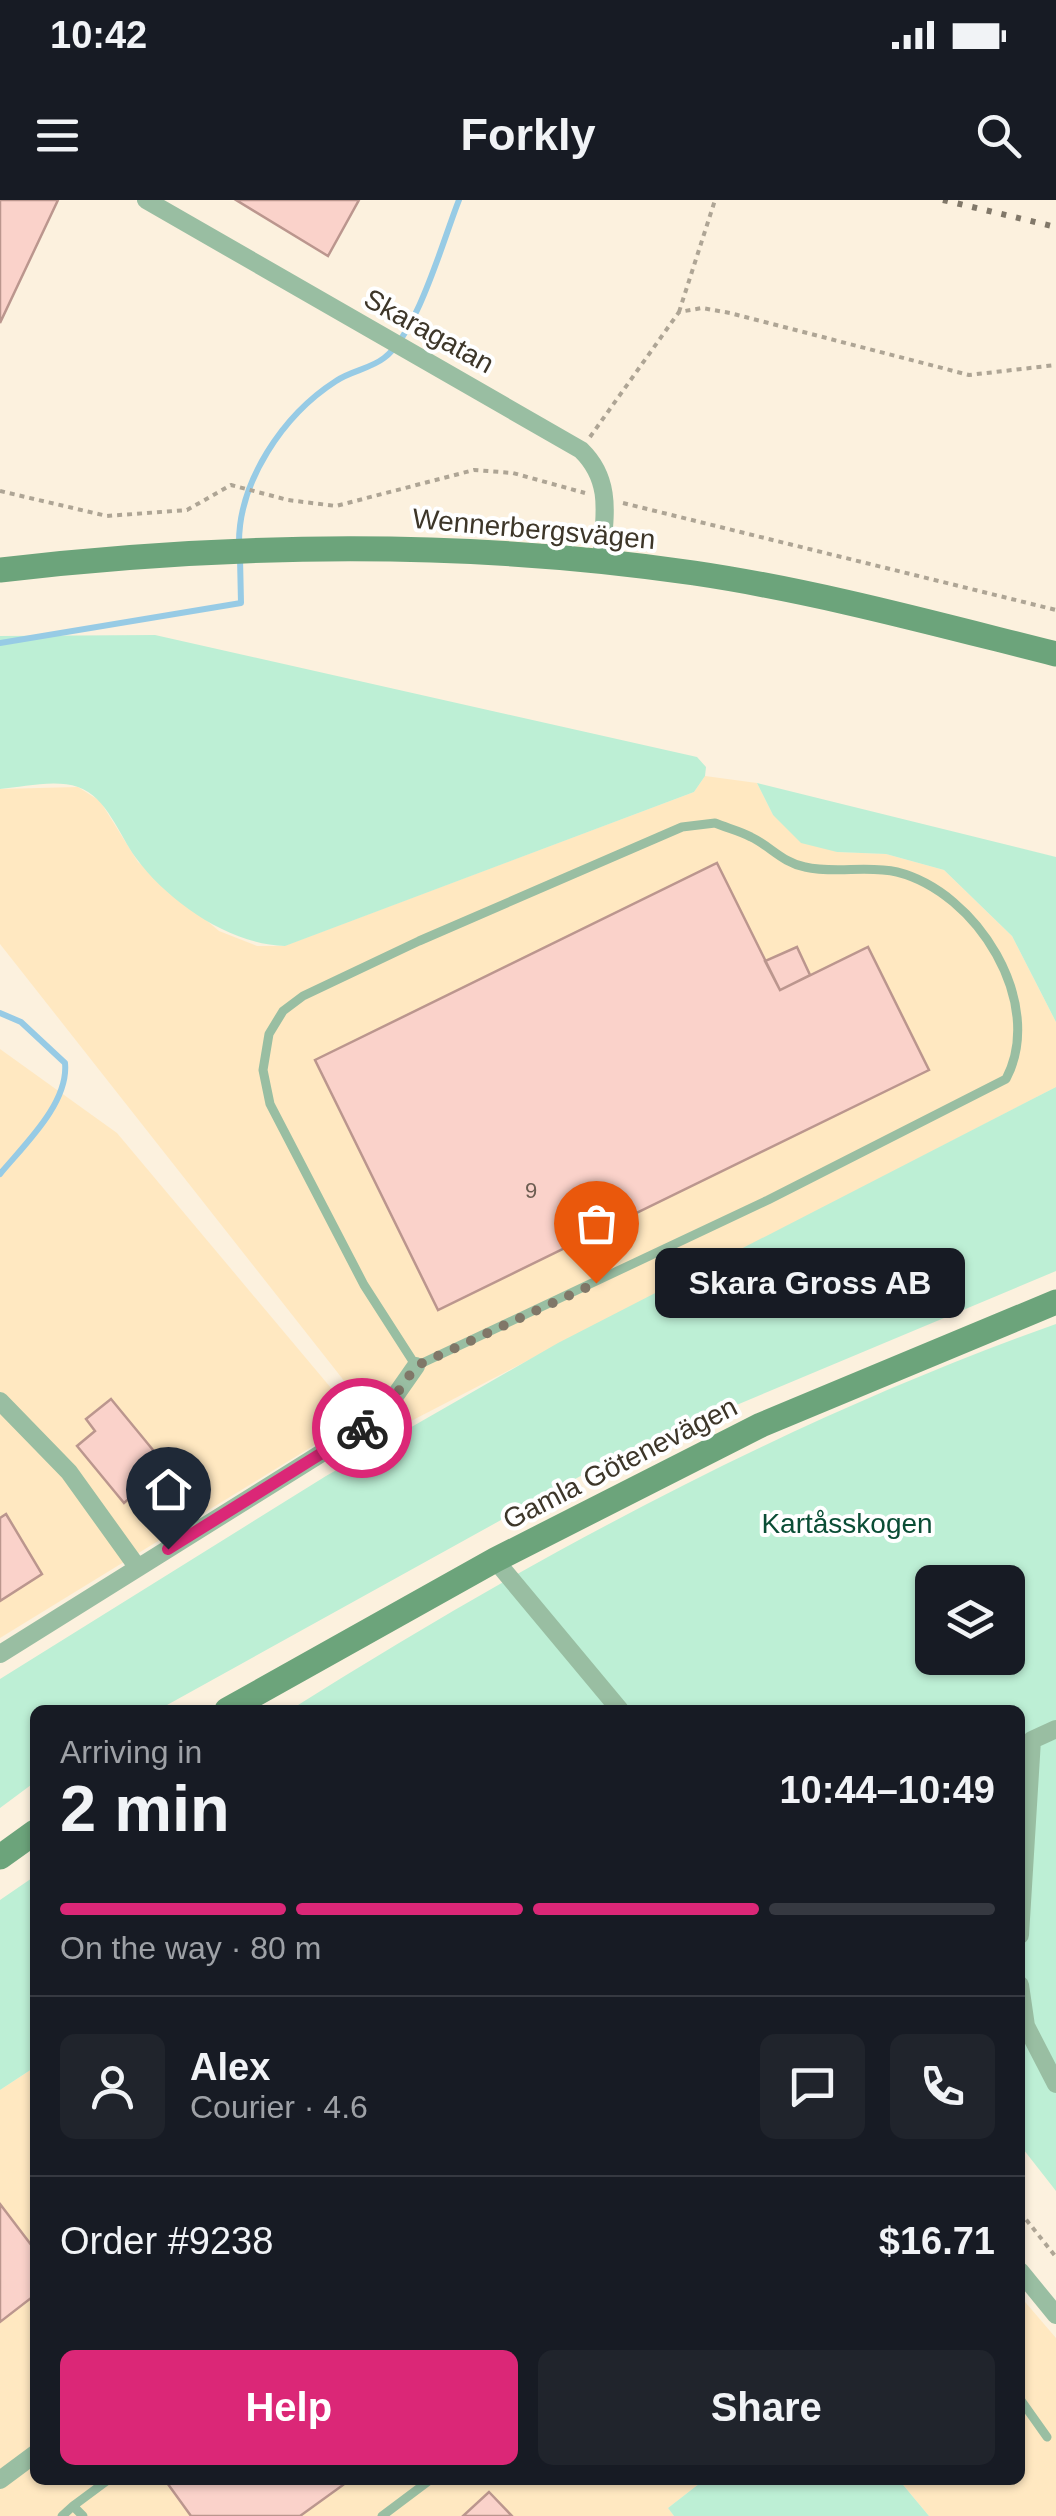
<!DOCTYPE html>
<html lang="en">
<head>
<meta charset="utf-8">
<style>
  body { margin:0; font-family:Helvetica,sans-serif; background:#20242c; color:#f1f3f6; height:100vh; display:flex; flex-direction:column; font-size:38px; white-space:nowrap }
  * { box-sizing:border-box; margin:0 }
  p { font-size:32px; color:#9ea1a6 }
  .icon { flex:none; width:55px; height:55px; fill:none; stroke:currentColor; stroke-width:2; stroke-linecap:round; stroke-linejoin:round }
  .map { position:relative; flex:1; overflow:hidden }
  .panel { position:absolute; left:30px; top:1505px; width:995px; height:780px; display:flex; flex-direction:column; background:#171b24; border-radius:15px; box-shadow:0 2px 8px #0004 }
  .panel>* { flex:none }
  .fabs { position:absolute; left:915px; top:1365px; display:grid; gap:20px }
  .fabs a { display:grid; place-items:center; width:110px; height:110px; border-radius:15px; background:#171b24; box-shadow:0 2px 8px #0004; font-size:50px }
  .pin { position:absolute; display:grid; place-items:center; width:85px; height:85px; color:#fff; margin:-102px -42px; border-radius:50% 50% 50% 0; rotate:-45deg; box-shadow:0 0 10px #0007 }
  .pin .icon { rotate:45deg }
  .courier { position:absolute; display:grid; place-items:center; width:100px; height:100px; margin:-50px; border:8px solid #db2777; border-radius:50%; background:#fff; color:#222; box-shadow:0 2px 12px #0007 }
  .bubble { position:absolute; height:70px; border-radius:15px; background:#171b24; box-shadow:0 2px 8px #0004; font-size:32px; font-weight:600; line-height:70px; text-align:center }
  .headline em { font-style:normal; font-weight:600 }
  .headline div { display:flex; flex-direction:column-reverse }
  .headline { display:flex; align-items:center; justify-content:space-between; height:170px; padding:0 30px }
  h1 { font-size:65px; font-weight:600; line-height:75px }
  .bar { display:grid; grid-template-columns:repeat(4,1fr); gap:15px 10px; align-content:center; height:120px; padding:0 30px }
  .bar i { height:12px; border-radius:8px; background:#363941 }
  .bar .active { background:#db2777 }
  .bar p { grid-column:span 4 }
  .line { display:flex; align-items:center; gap:25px; padding:0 30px; border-top:2px solid #363941 }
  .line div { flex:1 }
  .round { display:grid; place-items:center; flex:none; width:105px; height:105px; border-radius:15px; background:#20242c }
  .action { display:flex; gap:20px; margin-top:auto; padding:20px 30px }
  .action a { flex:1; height:115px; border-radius:15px; background:#db2777; color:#fff; font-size:40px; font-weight:600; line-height:115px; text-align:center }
  .action a+a { background:#20242c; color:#f1f3f6 }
  .status { display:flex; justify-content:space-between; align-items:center; height:70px; padding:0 50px; background:#171b24; direction:ltr }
  .status svg { height:28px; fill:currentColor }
  header { display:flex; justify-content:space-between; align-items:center; height:130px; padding:0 30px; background:#171b24; font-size:45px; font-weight:600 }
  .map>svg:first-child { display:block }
  .built { fill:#ffe8c1 }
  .green { fill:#bdefd5; fill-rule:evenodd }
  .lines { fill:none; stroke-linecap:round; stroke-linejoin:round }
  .stream { stroke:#97cbe5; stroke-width:6 }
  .building { fill:#fad2ca; stroke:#bb968e; stroke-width:2.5 }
  .path { stroke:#aea595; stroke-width:4; stroke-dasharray:5 5; stroke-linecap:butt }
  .lane { stroke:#99bea2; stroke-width:9 }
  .street { stroke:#99bea2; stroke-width:18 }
  .secondary { stroke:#6ca47b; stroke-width:25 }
  .rail { stroke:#817869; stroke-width:6; stroke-dasharray:5 10; stroke-linecap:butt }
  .done { stroke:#807768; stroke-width:10; stroke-dasharray:0 18 }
  .route { stroke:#db2777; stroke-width:12 }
  .labels { text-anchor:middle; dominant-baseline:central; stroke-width:8; stroke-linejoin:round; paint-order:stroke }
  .number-label { font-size:22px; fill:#6c5d51 }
  .street-label { font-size:28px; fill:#3d3629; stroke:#fff }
  .park-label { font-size:28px; fill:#0a4d35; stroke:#fff }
</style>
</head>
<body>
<div class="status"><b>10:42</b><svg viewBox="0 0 49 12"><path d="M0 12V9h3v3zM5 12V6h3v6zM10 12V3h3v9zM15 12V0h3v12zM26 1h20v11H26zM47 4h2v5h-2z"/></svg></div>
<header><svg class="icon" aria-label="menu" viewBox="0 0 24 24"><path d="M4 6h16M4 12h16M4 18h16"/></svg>Forkly<svg class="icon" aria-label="search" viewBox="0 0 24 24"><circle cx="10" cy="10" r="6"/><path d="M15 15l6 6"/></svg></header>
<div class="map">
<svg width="1056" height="2316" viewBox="0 0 1056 2316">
  <rect width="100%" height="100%" fill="#fcf1de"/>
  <path class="built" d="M705 576 757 583 773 615 837 652 886 654 944 670 1012 736 1056 822V887L386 1234 0 744V589L78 587 100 601 138 662 219 731 257 746H284L694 592Z
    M0 849 117 933 357 1219 0 1438Z
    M35 1867V2280H704L668 2308 674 2316H0V1890Z
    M1020 2096 1056 2138V2316H929L899 2280H1020Z"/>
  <path class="green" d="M155 435 697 557 706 567 705 576 694 592 285 746C231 745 168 702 136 658 119 635 107 597 78 587 55 579 23 587 0 589V436Z
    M757 583 1056 657V822L1012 736 944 670 886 654 837 652 801 643 773 615Z
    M1056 887V1071L622 1253 158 1510H35V1582L0 1608V1479L326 1276 558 1143Z
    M1056 1124V1991L1020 1945V1510H290C531 1358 787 1220 1056 1124ZM932 1382H1008V1458H932Z
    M35 1676V1867L0 1890V1700Z
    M704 2280H899L929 2316H674L668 2308Z"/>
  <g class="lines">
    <path class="stream" d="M239 345C238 282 283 215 336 181 350 171 370 169 384 158 418 132 443 40 459 0
      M0 443 241 403 240 358
      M0 813 21 822 65 863C69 903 24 945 0 974"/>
  </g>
  <path class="building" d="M0 0H58L0 123Z
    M236 0H359L328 56Z
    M717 663 780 790 868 747 929 870 438 1110 315 860Z
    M797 747 810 775 780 790 765 761Z
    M111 1199 172 1273 141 1299 133 1295 124 1303 77 1246 95 1231 86 1219Z
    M6 1314 42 1374 0 1401V1318Z
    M0 2004 35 2050V2095L0 2122Z
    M165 2280H340L343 2285 300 2316H191Z
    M489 2292 512 2316H463Z"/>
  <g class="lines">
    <path class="path" d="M679 112 715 0
      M590 237 679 112 702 108 730 113 969 175 1056 165
      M0 291 107 316 187 310 231 285 288 300 336 306 474 270 513 273 585 293
      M623 303 1056 410
      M1020 2012 1056 2057"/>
    <path class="lane" d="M715 623C727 628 740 631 751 637 770 646 783 663 805 667 835 674 867 665 897 672 977 692 1046 803 1006 879L768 1000 416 1166 364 1085 270 904 263 870 269 834 283 811 303 796 419 741 682 627Z
      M1020 2199 1047 2237
      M73 2306 108 2280
      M62 2316 73 2306 83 2316
      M382 2316 430 2280"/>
    <path class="street" d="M146 0 581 250C614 282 604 319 601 361
      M0 1201 69 1272 138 1368
      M495 1360 620 1510
      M0 1454 381 1216 416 1166
      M1020 1735 1032 1540 1056 1529
      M1020 1785 1026 1826 1056 1884
      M1020 2071 1056 2115
      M0 2280 35 2254"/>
    <path class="secondary" d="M0 370C232 343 463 339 694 373 816 391 936 424 1056 454
      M227 1510 495 1360 761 1225 1056 1102
      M0 1657 35 1632"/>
    <path class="rail" d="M943 0 1056 27"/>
  </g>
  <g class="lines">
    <path class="done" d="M362 1228 381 1216 416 1166 596 1083"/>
    <path class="route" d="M168 1349 362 1228"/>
  </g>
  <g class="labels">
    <g class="number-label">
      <text x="531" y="990">9</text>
    </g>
    <g class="street-label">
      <text transform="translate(429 131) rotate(29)">Skaragatan</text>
      <text transform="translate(534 329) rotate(5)">Wennerbergsvägen</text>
      <text transform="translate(620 1263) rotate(-27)">Gamla Götenevägen</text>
    </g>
    <g class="park-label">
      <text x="847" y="1323">Kartåsskogen</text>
    </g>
  </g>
</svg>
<div class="fabs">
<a><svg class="icon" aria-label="layers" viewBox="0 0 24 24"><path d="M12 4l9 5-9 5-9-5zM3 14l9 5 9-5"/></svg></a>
</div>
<div class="pin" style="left:596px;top:1083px;background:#ea580c"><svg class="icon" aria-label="bag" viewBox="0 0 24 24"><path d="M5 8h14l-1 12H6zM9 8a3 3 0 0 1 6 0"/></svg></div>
<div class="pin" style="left:168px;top:1349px;background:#1f2937"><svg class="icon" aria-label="home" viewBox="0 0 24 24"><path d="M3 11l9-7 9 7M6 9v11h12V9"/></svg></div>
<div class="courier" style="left:362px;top:1228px"><svg class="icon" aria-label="bike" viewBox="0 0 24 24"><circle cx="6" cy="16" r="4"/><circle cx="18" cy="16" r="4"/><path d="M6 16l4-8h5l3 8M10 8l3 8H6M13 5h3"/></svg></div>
<div class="bubble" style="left:655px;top:1048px;width:310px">Skara Gross AB</div>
<section class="panel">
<div class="headline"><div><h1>2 min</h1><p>Arriving in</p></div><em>10:44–10:49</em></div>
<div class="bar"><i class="active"></i><i class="active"></i><i class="active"></i><i></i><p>On the way · 80 m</p></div>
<div class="line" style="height:180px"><a class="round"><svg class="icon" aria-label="person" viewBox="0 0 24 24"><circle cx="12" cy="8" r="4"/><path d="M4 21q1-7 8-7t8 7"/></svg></a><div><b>Alex</b><p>Courier · 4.6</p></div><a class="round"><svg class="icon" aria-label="chat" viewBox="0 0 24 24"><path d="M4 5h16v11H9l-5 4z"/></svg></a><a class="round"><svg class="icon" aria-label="phone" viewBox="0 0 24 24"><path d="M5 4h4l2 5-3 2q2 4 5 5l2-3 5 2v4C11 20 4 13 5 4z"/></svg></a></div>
<div class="line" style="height:130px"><div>Order #9238</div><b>$16.71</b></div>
<div class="action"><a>Help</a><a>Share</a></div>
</section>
</div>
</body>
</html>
